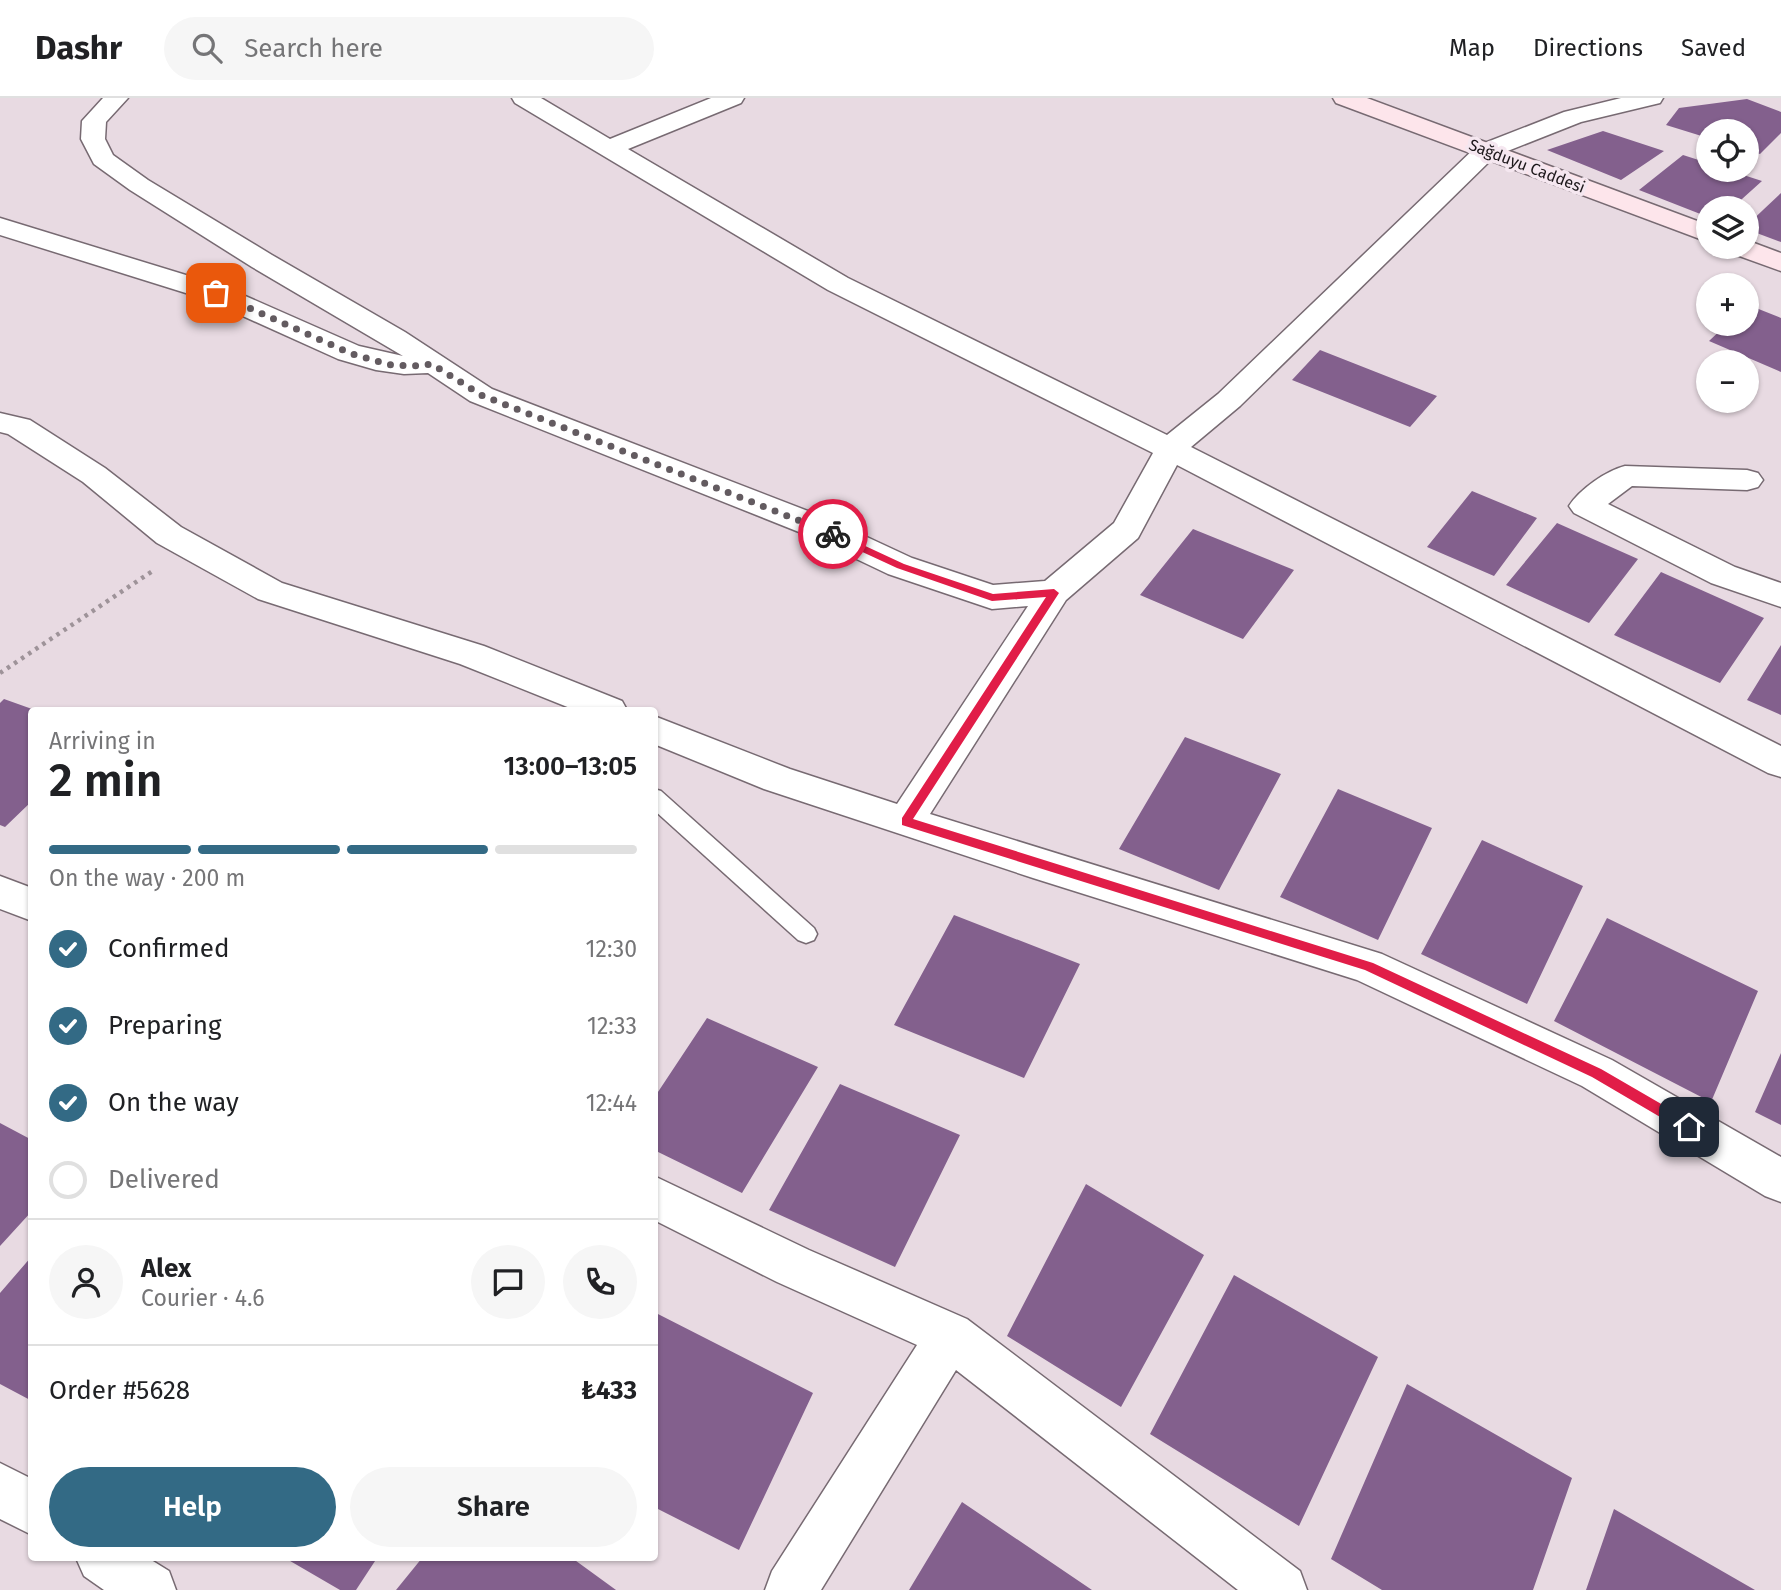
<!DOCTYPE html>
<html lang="en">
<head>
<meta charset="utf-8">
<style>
  body { margin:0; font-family:"Fira Sans",sans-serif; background:#f6f6f6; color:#202124; height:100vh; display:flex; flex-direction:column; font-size:26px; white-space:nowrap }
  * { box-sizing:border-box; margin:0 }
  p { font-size:23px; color:#757577 }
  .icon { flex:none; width:38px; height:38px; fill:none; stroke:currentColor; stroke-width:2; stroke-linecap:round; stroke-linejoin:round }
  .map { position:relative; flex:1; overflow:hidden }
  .sheet { position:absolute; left:28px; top:609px; width:630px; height:854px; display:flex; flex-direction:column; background:#fff; border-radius:7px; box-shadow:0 2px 5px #0004 }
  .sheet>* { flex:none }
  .controls { position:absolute; left:1696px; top:21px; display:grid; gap:14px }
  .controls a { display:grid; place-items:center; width:63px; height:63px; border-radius:50%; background:#fff; box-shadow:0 2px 5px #0004; font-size:35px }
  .pin { position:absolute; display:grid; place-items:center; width:60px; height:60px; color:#fff; margin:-30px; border-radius:14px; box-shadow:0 4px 10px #0006 }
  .courier { position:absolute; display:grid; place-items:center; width:70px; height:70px; margin:-35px; border:5px solid #e11d48; border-radius:50%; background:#fff; color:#222; box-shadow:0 2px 9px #0007 }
  .head em { font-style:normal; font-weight:600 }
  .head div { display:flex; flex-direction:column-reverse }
  .head { display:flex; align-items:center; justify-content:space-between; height:119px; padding:0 21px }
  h1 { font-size:46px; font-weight:600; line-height:52px }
  .bar { display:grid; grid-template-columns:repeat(4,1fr); gap:10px 7px; align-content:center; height:84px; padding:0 21px }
  .bar i { height:9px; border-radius:5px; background:#e0e0e0 }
  .bar .selected { background:#336a85 }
  .bar p { grid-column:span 4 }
  .line { display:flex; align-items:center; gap:18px; padding:0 21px; border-top:2px solid #e0e0e0 }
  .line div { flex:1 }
  .round { display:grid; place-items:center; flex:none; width:74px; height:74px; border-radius:37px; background:#f6f6f6 }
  ol { padding:0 21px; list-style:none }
  li { display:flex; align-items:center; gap:21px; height:77px }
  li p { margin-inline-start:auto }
  li .icon { padding:7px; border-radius:50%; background:#336a85; color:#fff; stroke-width:4 }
  li:last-child { color:#757577 }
  li i { width:38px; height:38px; border:4px solid #e0e0e0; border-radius:50% }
  .button { display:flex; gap:14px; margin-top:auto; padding:14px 21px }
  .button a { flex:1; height:80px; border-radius:42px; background:#336a85; color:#fff; font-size:28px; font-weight:600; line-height:80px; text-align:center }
  .button a+a { background:#f6f6f6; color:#202124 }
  header { display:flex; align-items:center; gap:42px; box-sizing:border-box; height:98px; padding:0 35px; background:#fff; border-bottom:2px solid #e0e0e0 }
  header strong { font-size:33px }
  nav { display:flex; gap:38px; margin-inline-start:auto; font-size:24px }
  .search { width:490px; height:63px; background:#f6f6f6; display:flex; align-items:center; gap:18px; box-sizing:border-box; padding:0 24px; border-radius:38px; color:#757577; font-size:26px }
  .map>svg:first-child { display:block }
  .building { fill:#83608d }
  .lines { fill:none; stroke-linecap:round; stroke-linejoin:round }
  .lane-casing { stroke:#776a72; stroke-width:3 }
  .street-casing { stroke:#776a72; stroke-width:3 }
  .secondary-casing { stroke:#776a72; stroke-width:3 }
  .path { stroke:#9e9399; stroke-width:4.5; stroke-dasharray:3.5 5; stroke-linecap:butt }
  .lane { fill:#fff; fill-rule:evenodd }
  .street { fill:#fff; fill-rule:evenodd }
  .secondary { fill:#fde5eb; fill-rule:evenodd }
  .route { fill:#e11d48 }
  .done { stroke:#635b60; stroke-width:7; stroke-dasharray:0 12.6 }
  .labels { text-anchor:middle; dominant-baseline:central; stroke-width:7; stroke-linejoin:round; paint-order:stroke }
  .far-street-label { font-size:16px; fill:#1c171a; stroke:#f5e7f0 }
</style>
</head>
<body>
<header>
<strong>Dashr</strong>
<div class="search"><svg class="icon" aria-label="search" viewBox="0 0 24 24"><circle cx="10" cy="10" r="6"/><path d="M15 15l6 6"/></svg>Search here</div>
<nav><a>Map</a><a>Directions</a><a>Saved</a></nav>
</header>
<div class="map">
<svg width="1781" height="1492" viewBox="0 0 1781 1492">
  <rect width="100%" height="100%" fill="#e8dae2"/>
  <path class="building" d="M1747 1 1781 14V35L1760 56 1746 52V33H1708V40L1666 27 1679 10Z
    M1603 33 1664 53 1621 82 1547 52Z
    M1683 57 1708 65V72H1728L1762 83 1732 110H1708V119L1639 92Z
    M1781 95V144L1746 131V128Z
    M1746 206 1781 220V274L1709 243 1727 226H1746Z
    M1320 252 1437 298 1410 329 1292 282Z
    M1472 393 1537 420 1494 478 1427 449Z
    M1557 425 1638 461 1589 525 1506 487Z
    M1193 431 1294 472 1243 541 1140 497Z
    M1661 474 1764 520 1720 585 1614 537Z
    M1781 547V617L1747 602Z
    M4 601 32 611V703L5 729 0 727V605Z
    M1185 639 1281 676 1219 792 1119 751Z
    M1338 691 1432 730 1378 842 1280 799Z
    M1482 742 1583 788 1527 906 1421 856Z
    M954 817 1080 866 1024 980 894 927Z
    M1607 820 1758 893 1711 1004 1554 923Z
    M707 920 818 969 742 1095 654 1052V1000Z
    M1781 955V1027L1755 1014Z
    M840 986 960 1037 895 1169 769 1112Z
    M0 1025 32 1042V1113L0 1148Z
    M1086 1086 1204 1157 1121 1309 1007 1238Z
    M32 1158V1303L0 1286V1195Z
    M1234 1177 1378 1259 1299 1428 1150 1336Z
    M654 1214 813 1295 739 1452 654 1409Z
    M1407 1286 1572 1380 1533 1492H1382L1331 1461Z
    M962 1404 1092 1492H909Z
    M1614 1411 1755 1492H1586Z
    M285 1460H377L356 1492H340Z
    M422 1460H572L616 1492H396Z"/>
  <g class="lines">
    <defs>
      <path id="lane" d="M654 691 661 693 814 830 817 836 814 842 806 845 798 842 654 712Z"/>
      <path id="street" d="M103 0H128L106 24 105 41 113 57 148 82 272 157 405 234 492 291 826 420 912 460 993 487 1045 483 1114 425 1153 355 828 192 515 5 512 0H541L610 41 711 0H744L741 5 628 51 848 180 1167 337 1218 296 1477 48 1564 14 1621 0H1663L1660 5 1581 24 1495 58 1240 308 1191 349 1781 648V679L1768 675 1177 367 1138 440 1066 502 930 716 1382 856 1612 962 1781 1059V1104L1765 1098 1582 988 1357 882 1033 780 764 691 654 646V618L790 671 897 706 1028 508 992 511 888 476 804 436 470 303 428 275 404 276 376 272 338 261 205 201 0 137V120L225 189 359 248 403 258 252 169 130 92 94 66 81 41 82 23Z
        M0 315 30 322 105 370 181 429 282 485 484 548 622 603 627 612H575L460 566 258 501 157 445 83 384 8 336 0 334Z
        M1625 368 1747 372 1758 375 1763 382 1758 389 1747 392 1632 388 1608 406 1735 469 1781 485V509L1711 485 1574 415 1569 408C1580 391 1606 373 1625 368Z
        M0 778 32 790V823L0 811Z
        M654 1078 809 1152 967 1221 1300 1473 1307 1492H1238L956 1272 821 1492H765L772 1473 917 1247 777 1184 654 1122Z
        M0 1365 32 1381V1437L0 1421Z
        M76 1460H148L169 1473 176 1492H104L84 1478Z"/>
      <path id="secondary" d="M1333 0H1367L1708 127V144L1336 5Z
        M1746 142 1781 155V173L1731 155 1727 149H1746Z"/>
    </defs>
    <use href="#lane" class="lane-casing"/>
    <use href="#street" class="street-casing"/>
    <use href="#secondary" class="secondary-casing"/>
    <path class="path" d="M0 575 154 472"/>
    <use href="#lane" class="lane"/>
    <use href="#street" class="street"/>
    <use href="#secondary" class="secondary"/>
  </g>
  <path class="route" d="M833 433 904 466 993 496 1054 491 1059 495 913 721 1373 865 1601 971 1694 1025V1033H1684L1592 979 1365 872 902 727V720L1046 499 992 503 897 470 830 439V434Z"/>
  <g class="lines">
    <path class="done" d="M216 195 352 256 391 267 414 268 432 266 481 297 833 436"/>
  </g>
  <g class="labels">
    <g class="far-street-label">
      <text transform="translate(1527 68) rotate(21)">Sağduyu Caddesi</text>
    </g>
  </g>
</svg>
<div class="controls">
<a><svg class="icon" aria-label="locate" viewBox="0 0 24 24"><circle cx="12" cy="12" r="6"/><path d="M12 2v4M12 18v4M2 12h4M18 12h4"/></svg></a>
<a><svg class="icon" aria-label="layers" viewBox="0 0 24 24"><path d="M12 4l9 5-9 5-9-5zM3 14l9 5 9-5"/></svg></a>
<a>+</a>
<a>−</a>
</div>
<div class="pin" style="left:216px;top:195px;background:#ea580c"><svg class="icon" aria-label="bag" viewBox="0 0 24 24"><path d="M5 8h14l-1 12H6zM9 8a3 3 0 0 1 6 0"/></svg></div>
<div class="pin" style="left:1689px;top:1029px;background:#1f2937"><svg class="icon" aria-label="home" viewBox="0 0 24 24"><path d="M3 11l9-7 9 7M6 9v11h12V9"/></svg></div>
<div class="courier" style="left:833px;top:436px"><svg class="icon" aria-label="bike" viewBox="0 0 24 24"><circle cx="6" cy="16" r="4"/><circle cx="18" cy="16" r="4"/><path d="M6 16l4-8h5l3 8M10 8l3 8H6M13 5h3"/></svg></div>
<section class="sheet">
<div class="head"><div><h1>2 min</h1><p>Arriving in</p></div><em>13:00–13:05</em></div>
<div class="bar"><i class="selected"></i><i class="selected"></i><i class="selected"></i><i></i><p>On the way · 200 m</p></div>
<ol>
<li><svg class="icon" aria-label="check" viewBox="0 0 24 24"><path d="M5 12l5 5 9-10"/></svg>Confirmed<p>12:30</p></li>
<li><svg class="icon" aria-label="check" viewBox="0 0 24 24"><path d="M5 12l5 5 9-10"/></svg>Preparing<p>12:33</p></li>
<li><svg class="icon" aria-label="check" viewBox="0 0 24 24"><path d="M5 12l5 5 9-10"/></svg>On the way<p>12:44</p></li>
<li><i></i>Delivered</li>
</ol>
<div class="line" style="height:126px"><a class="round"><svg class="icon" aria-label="person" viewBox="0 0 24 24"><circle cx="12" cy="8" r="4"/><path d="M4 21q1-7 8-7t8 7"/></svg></a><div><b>Alex</b><p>Courier · 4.6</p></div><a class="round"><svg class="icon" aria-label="chat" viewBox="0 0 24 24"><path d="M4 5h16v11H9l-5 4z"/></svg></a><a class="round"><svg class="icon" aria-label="phone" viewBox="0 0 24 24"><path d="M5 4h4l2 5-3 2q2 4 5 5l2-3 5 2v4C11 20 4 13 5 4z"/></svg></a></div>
<div class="line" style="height:91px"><div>Order #5628</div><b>₺433</b></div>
<div class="button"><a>Help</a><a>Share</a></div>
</section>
</div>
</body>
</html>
